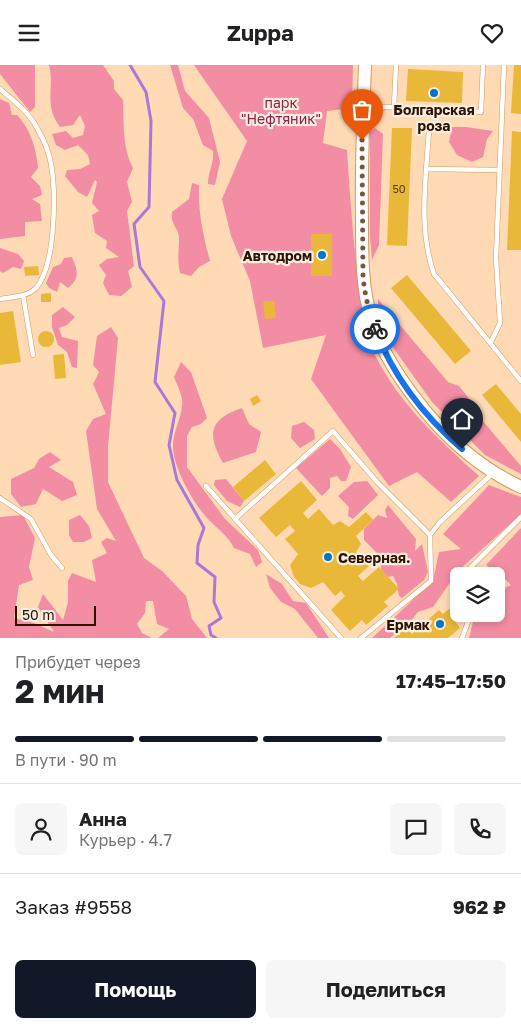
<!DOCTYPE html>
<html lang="ru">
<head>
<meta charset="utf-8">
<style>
  body { margin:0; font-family:"Golos Text",sans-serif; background:#f6f6f6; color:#202124; height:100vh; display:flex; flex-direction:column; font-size:19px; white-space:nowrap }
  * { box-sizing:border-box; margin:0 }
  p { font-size:16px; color:#757577 }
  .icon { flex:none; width:28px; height:28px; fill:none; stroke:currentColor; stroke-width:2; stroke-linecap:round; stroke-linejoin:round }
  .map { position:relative; height:573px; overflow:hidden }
  .panel { display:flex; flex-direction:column; background:#fff; flex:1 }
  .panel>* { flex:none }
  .buttons { position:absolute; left:450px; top:502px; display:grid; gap:10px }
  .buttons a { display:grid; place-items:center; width:55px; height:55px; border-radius:8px; background:#fff; box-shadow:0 2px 8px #0003; font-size:25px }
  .scale { position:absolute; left:15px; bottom:12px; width:81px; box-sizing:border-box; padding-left:5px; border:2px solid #2b1400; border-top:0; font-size:14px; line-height:18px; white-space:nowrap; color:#2b1400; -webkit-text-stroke:4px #f9ece0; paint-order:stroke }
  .pin { position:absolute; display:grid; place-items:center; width:42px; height:42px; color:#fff; margin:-51px -21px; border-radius:50% 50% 50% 0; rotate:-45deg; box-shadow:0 0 5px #0007 }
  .pin .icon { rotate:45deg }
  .courier { position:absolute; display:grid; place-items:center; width:50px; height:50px; margin:-25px; border:4px solid #1a73e8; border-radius:50%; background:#fff; color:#222; box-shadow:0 1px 6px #0007 }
  .overview em { font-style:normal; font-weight:700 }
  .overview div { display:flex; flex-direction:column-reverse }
  .overview { display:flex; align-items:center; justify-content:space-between; height:85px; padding:0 15px }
  h1 { font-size:32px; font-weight:700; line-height:38px }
  .bar { display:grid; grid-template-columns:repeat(4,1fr); gap:8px 5px; align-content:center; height:60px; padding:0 15px }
  .bar i { height:6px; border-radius:4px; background:#e0e0e0 }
  .bar .on { background:#111827 }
  .bar p { grid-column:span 4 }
  .line { display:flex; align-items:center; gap:12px; padding:0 15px; border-top:1px solid #e0e0e0 }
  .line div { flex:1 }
  .round { display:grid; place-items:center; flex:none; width:52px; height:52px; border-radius:8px; background:#f6f6f6 }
  .action { display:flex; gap:10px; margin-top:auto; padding:10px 15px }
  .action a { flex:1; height:58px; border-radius:8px; background:#111827; color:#fff; font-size:20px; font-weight:700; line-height:58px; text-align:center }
  .action a+a { background:#f6f6f6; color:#202124 }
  header { display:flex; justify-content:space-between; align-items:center; height:65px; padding:0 15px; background:#fff; font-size:22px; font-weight:700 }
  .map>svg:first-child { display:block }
  .green { fill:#f38da4 }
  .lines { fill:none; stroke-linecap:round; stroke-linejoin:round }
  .stream { stroke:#aa78d9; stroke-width:3 }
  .building { fill:#e9b839 }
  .lane-casing { stroke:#d4995a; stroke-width:5.5 }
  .secondary-casing { stroke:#d4995a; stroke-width:14 }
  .lane { stroke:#fff; stroke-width:4.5 }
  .secondary { stroke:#fff; stroke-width:12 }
  .done { stroke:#75593f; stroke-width:5; stroke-dasharray:0 9 }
  .route { stroke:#1a73e8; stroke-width:6 }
  .poi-dot { fill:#0077c1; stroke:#f9ece0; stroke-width:2 }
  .labels { text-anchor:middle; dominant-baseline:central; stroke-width:4.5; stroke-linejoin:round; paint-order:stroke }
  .number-label { font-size:11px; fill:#5a3d0e }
  .park-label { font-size:14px; fill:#8c2244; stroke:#f9ece0 }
  .poi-label { font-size:14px; font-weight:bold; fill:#2b1400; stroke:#f9ece0; text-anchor:end }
</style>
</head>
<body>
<header><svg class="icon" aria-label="menu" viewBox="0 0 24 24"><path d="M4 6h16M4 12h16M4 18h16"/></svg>Zuppa<svg class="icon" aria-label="heart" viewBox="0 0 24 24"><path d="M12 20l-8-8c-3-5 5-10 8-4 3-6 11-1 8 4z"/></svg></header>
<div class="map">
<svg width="521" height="573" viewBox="0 0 521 573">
  <rect width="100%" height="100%" fill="#ffdab5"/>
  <path class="green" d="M0 0H35V42L30 47 0 9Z
    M49 0H103L114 16V24L123 35C124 58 122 82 133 103L127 117 132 137 127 146 134 201 128 206 132 222 121 231 109 230 103 218 106 210 99 200 107 194 119 192 106 183 107 176 95 168 92 150 99 146 92 138 97 117 95 115 87 132 78 127 65 111 67 105 80 104 90 99 88 90 78 80 65 85 56 80 52 69 66 66 73 73 83 70 85 61 80 50 73 60 60 62C43 39 55 23 49 0Z
    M170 0H178L185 26 209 53 220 97 215 120 208 119C208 107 214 99 213 86L203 80 193 54 183 43Z
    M194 0H353L352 43 327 46 323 78 347 85C350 131 353 176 359 221 362 242 364 268 374 288 399 339 438 374 479 411L451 437 417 407 389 421 311 314 326 270 263 283 250 216 231 171 222 134 247 76Z
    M0 34 9 38 12 50H17C31 65 36 83 38 103L31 112 40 121 42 130 32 134 40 139 42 156 25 157V171L0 174Z
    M452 62H466L493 66 487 74 483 92 472 97 457 90 449 77Z
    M375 63 383 69 379 180 372 195 370 172V67Z
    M192 118 199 120C198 147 203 170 210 196L199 202 191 211 180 208C177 194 179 186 179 173 179 163 170 160 172 147L189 134Z
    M0 183 18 189 24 196 21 204 13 202 3 208 0 206Z
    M72 192C78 206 80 213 68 223L60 217 57 227 49 223 46 218 53 202 61 199 64 193Z
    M378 234 448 317 459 321 471 336 476 348 521 401V409L485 390 432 337 392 281 378 244Z
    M63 242 75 252 67 260 59 263 62 272 78 276 77 303 72 302 67 287 58 280 52 262V250Z
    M111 262 118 273 108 382V417L144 493 162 506 186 531 192 554 207 573H158L169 564 157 559 153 536H146L145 548 137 559 142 568 152 573H0V452L23 450 35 473 29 502 33 515 19 520 14 553 34 558 54 567 38 542 43 529 63 555 68 537V516L72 508 96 517 92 495 107 488 101 477 107 473 116 476 97 444 86 366 93 354 106 349 93 319 99 307 93 300 97 271Z
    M181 297 191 307 207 353 201 359 192 362 187 371V402L225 454 258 485 262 497 256 502 250 489 234 483C228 471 219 465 209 455 194 440 174 404 173 383 172 368 181 355 182 341 184 333 177 320 174 312Z
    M242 343 249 359 261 367 256 387 223 398C206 368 210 354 242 343Z
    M304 357 314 365 315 374 300 383 291 373 292 361Z
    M330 374 340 384 351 402 346 416H341L337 411 330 413V423L322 431 296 403Z
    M50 387 61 395 49 402 73 417 77 430 62 436 43 424 36 439 21 442 11 429V414L34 403 39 394Z
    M226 414 244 436 240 442 227 436 214 420 215 415Z
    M367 416 378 430 353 454 348 451 349 442 338 431 354 417Z
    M489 420 521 432V449L458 506 433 542 418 547 410 557 390 573H372L433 516 439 487 461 484 443 469Z
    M388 440 416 474 415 486 422 479 428 507 424 515 402 533 399 531 397 519 393 511 388 512 381 504V492L364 475V464L378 450 387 453 385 445Z
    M80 450 89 461 92 473 84 477H73L69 470V455Z
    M521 463V573H469L475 549H496V527L511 520 501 510 486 500Z
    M266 509 282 519 293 536 306 538 329 573H318L295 544 281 537 270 523Z"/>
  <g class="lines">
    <path class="stream" d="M130 0 146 27 151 56 149 142 134 159 140 202 164 236 155 317 175 348 169 380 177 415 204 463 198 480 197 498 215 512 214 537 221 553 209 561 211 570 216 573"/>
  </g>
  <path class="building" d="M514 0H521V49L511 48Z
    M408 4 463 7 462 38 406 36Z
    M392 63H412L407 181 387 180Z
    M512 66 521 67V185H507Z
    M311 169H332V211H311Z
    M38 201 39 210 25 211 24 202Z
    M407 210 471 286 455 299 391 223Z
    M51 228V237H41V229Z
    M274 236 276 253 265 254 263 237Z
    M13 246 21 297 0 300V248Z
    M38 274a8 8 0 1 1 16 0a8 8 0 1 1-16 0Z
    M64 289 66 313 55 314 53 290Z
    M496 319 521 349V377L482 330Z
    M257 330 261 336 253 341 250 334Z
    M265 395 276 409 244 436 233 422Z
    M301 416 317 435 303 448 308 454 319 444 333 460 340 456 349 462 366 447 373 455 356 471 361 479 356 487 369 501 358 511 363 516 379 502 399 524 384 537 388 541 366 560 362 555 350 566 331 545 345 531 341 526 335 531 323 517 311 523 300 519 294 512 290 500 298 489 285 474 295 466 290 460 276 472 259 453Z
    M449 544 455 546 457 550 454 555 460 563 448 573H394L406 563 412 569 439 545 443 549Z"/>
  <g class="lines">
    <defs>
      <path id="lane" d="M0 24C12 34 30 48 37 63 43 73 49 87 51 99 56 127 56 200 36 223 27 232 12 232 0 234
        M365 41 481 47 483 0
        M394 42 396 0
        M429 65C426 112 418 164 434 209L521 316
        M427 104 499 105
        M23 230 33 290
        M491 277 500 258 496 193 504 0
        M206 421 341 573
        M0 433 31 454 51 490 62 503
        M235 454 333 366 377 417 430 470 431 516 361 573
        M430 470 440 457 493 408
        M474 511 468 505 521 452
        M462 573 471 549"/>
      <path id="secondary" d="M365 0C363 53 361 106 362 159 362 191 362 223 371 253 382 289 403 319 426 347 452 378 484 405 521 422"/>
    </defs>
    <use href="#lane" class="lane-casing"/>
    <use href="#secondary" class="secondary-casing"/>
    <use href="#lane" class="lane"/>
    <use href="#secondary" class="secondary"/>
  </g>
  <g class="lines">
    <path class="done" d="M362 75 363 213 366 233 375 264"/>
    <path class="route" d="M375 264C393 311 425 352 462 384"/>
  </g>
  <g class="poi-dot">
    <circle cx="434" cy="28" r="5"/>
    <circle cx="322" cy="190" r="5"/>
    <circle cx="328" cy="492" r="5"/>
    <circle cx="440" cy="559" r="5"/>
  </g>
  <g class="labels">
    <g class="number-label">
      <text x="399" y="123">50</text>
    </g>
    <g class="park-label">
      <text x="281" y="37">парк<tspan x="281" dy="16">"Нефтяник"</tspan></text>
    </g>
    <g class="poi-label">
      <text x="434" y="44" text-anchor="middle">Болгарская<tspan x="434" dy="16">роза</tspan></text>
      <text x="312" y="190">Автодром</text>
      <text x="338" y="492" text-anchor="start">Северная.</text>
      <text x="430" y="559">Ермак</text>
    </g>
  </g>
</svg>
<div class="buttons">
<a><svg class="icon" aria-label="layers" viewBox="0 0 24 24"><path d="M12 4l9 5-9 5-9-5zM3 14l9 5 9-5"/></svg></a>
</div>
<div class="scale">50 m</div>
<div class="pin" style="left:362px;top:75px;background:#ea580c"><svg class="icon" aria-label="bag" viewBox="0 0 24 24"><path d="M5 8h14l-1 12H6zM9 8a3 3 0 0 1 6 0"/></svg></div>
<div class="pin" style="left:462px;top:384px;background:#1f2937"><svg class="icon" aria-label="home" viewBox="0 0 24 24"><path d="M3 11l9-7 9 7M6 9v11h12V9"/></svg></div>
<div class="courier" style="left:375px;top:264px"><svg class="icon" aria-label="bike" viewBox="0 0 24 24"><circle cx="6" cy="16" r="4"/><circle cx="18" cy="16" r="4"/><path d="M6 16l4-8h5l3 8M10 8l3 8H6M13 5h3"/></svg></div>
</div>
<section class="panel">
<div class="overview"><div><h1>2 мин</h1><p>Прибудет через</p></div><em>17:45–17:50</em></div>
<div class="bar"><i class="on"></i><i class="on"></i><i class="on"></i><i></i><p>В пути · 90 m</p></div>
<div class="line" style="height:90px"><a class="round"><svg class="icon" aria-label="person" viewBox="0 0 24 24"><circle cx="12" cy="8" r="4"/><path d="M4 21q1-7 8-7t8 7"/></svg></a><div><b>Анна</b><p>Курьер · 4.7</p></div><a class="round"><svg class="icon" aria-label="chat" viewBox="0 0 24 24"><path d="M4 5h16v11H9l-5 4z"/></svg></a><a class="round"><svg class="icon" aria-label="phone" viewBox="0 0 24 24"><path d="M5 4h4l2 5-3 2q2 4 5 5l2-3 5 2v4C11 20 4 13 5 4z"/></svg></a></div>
<div class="line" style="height:65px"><div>Заказ #9558</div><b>962 ₽</b></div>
<div class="action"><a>Помощь</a><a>Поделиться</a></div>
</section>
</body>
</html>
